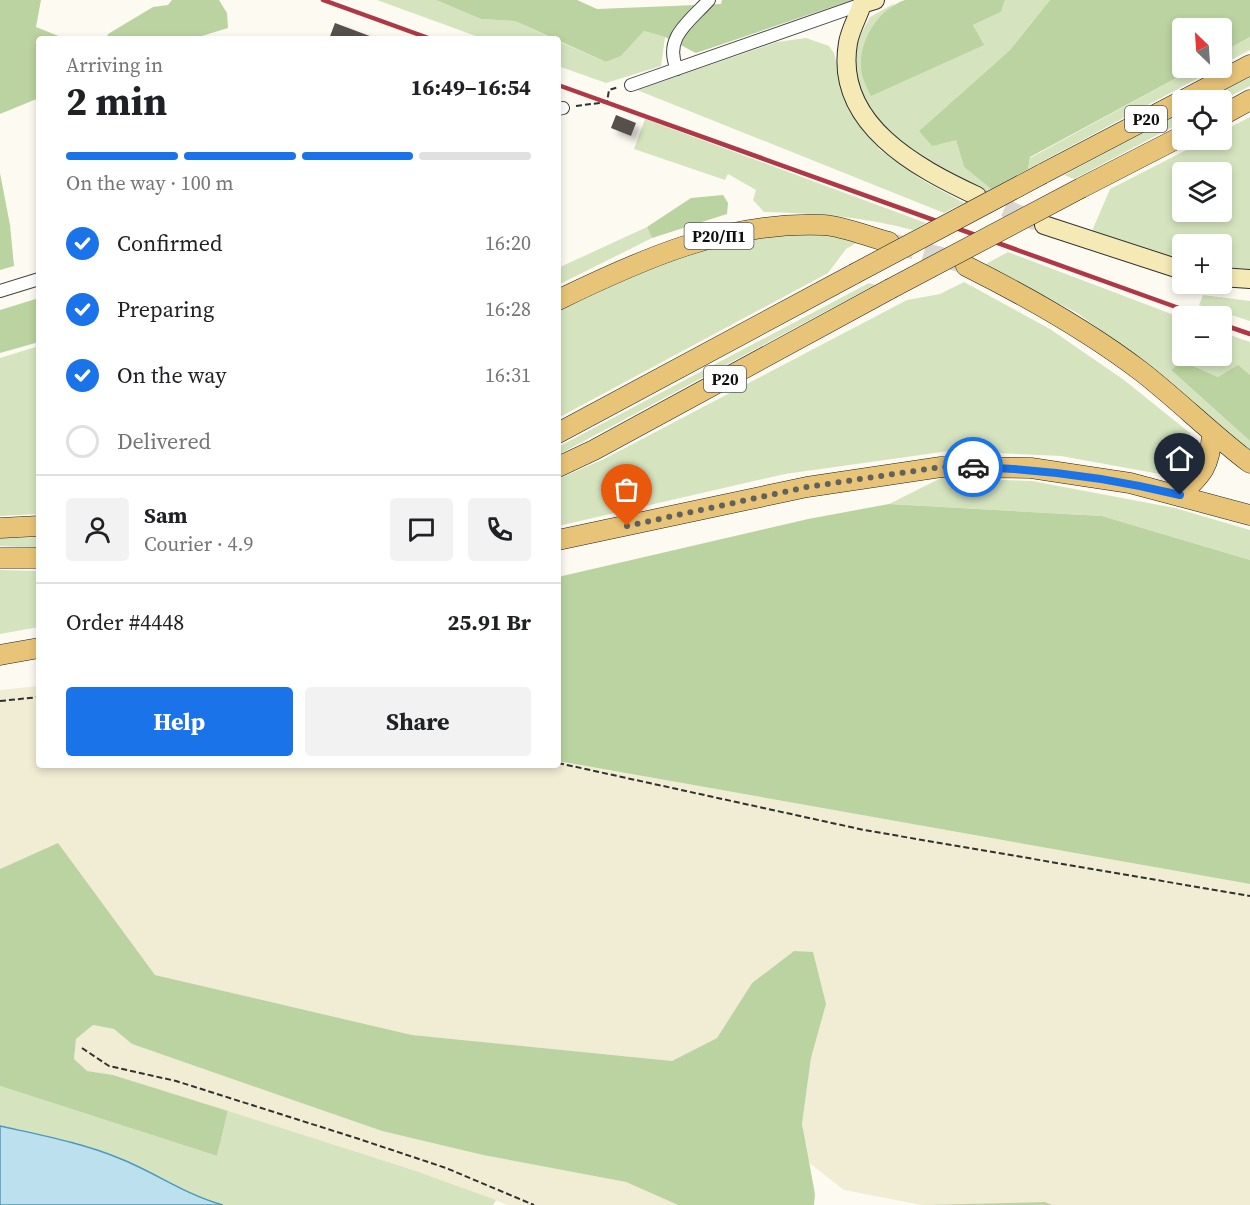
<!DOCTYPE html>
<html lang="en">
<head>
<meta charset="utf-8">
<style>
  body { margin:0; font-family:"Source Serif 4",serif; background:#f2f2f2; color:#202124; height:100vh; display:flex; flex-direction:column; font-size:22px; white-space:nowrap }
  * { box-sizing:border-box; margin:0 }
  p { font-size:20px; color:#757577 }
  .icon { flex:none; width:33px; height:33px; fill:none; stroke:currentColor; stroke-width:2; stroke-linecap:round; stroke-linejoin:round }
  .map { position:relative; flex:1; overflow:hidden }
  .sheet { position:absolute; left:36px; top:36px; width:525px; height:732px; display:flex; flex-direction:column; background:#fff; border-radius:6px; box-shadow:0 3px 9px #0003 }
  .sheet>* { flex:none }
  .needle { width:39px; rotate:335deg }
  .controls { position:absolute; left:1172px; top:18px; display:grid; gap:12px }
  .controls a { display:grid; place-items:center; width:60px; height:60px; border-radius:6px; background:#fff; box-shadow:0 3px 9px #0003; font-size:30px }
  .pin { position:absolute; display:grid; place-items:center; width:51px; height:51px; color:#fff; margin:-62px -26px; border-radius:50% 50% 50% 0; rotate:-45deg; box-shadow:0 0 6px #0007 }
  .pin .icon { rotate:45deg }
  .courier { position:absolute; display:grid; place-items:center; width:60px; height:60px; margin:-30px; border:4px solid #1a73e8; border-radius:50%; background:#fff; color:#222; box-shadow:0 2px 8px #0007 }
  .summary em { font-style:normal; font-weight:700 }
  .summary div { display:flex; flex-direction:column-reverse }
  .summary { display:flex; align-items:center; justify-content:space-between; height:102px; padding:0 30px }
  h1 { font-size:39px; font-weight:700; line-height:45px }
  .bar { display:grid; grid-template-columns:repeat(4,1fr); gap:9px 6px; align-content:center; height:72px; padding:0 30px }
  .bar i { height:8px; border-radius:4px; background:#e0e0e0 }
  .bar .current { background:#1a73e8 }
  .bar p { grid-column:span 4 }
  .line { display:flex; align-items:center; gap:15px; padding:0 30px; border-top:2px solid #e0e0e0 }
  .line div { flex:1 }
  .round { display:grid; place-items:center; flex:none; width:63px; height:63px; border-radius:6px; background:#f2f2f2 }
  ol { padding:0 30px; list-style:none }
  li { display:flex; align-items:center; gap:18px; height:66px }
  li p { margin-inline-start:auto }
  li .icon { padding:6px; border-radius:50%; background:#1a73e8; color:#fff; stroke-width:4 }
  li:last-child { color:#757577 }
  li i { width:33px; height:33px; border:3px solid #e0e0e0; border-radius:50% }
  .action { display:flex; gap:12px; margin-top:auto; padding:12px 30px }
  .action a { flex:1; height:69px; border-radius:6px; background:#1a73e8; color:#fff; font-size:24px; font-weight:700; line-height:69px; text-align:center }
  .action a+a { background:#f2f2f2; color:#202124 }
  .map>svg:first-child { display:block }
  .farmland { fill:#f1ecd4 }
  .green { fill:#d5e4bf; fill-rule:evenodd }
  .forest { fill:#bbd3a0 }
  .water { fill:#bde0ef; stroke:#4d98bd; stroke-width:1.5 }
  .building { fill:#564f4c; filter:url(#shadow) }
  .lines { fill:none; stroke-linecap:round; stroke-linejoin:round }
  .secondary-tunnel { stroke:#d9d7d0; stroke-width:18; stroke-dasharray:18 9; stroke-linecap:butt }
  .primary-tunnel { stroke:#d9d7d0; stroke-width:20; stroke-dasharray:20 10; stroke-linecap:butt }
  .street-casing { stroke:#424242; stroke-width:14 }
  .secondary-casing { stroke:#313131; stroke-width:20 }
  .primary-casing { stroke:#202020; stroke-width:21 }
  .path { stroke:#313131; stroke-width:2; stroke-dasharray:6 3; stroke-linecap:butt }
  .street { stroke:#fff; stroke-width:12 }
  .secondary { stroke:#f5e9b5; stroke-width:18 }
  .primary { stroke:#e8c478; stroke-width:20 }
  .rail { stroke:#ae3846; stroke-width:4.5 }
  .primary-bridge-casing { stroke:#202020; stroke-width:21; stroke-linecap:butt }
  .primary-bridge { stroke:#e8c478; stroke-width:20 }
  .done { stroke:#62615e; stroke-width:6; stroke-dasharray:0 10.8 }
  .route { stroke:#1a73e8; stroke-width:8 }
  .labels { text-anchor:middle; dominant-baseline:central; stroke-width:6; stroke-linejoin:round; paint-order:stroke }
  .shield { fill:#fff; stroke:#575757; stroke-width:1.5 }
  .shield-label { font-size:16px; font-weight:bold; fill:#0f0f0f }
</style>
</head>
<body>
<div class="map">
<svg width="1250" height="1205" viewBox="0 0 1250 1205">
  <defs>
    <filter id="shadow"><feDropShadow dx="5.5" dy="5.5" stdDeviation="3" flood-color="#0004"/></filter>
  </defs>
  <rect width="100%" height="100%" fill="#fdfaf2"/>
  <path class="farmland" d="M39 686V765H558V761L1250 884V1205H1052L1045 1202 922 1205 844 1190 807 1161 802 1124 811 1058 826 1004 794 951 752 983 717 1038 672 1061 412 1035 155 975 58 844 0 869V690Z
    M93 1025 114 1029 132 1044 382 1131 483 1155 626 1182 678 1205H508L413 1170 113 1075 86 1071 74 1059 76 1039Z"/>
  <path class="green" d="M377 0H436L481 19 515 21 554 39H484Z
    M1005 0H1050L1010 50 919 131 956 140 964 167 991 189 980 194 892 136 864 99 854 68 856 43 870 17 895 3 876 22 983 45 973 25 1001 12Z
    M644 31 665 37 661 66 606 83 558 66V41L606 62 621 56Z
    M1250 37V50L1221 65V53Z
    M806 38 829 46 834 53 847 103 860 126 880 150 924 181 964 203 944 213 637 90 777 42Z
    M1195 68H1217L1028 169 1030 158Z
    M1250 76V86L1221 101 1203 100Z
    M1182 112V122L1074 179 1064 175Z
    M1250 117V269L1221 267V244H1182V260L1092 231 1110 189 1206 140H1221V132ZM1182 172H1221V212H1182Z
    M645 119 926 223 913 230C863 217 815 213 764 212L753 200 756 190 728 174 725 180 634 149Z
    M647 227 652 238 558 285V268Z
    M823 232 858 242 846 249 828 273 558 418V312C622 280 687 248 758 236 779 232 802 233 823 232Z
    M1008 252 1182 318V356H1221V332L1250 342V375L1238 366 1218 377 1182 361 1171 370 1250 441V453L1148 364 1077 313 984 265Z
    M964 282 1050 329 1124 380 1190 433 1194 450 1186 464 1171 476 1061 456 949 451 785 474 558 526V479L604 459 907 300 940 294Z
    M869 283 875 285 558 455V447Z
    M1203 295 1250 301V321L1199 305Z
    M39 346V514L0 516V358Z
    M941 478 1032 481 1175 508 1250 530V560L1102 516 889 504Z
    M39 537V548L0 546V538Z
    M0 570 39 571V627L0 634Z
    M0 1086 217 1156 228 1111 413 1170 496 1200 493 1205H223C186 1195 156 1173 121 1159 83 1143 40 1135 0 1126Z"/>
  <path class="forest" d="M0 0H41L36 27 66 39H39V98L0 114Z
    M172 0H219L227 13 228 28 192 39H106L108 34 153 7 168 5Z
    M436 0H577L597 9 721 4 722 0H852L696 53 665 37 644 31 621 56 606 62 515 21 481 19Z
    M905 0H1005L1001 12 973 25 984 45 871 96C868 90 864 82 862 75 856 45 876 10 905 0Z
    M1050 0H1250V37L1221 53V28H1182V68H1195L1030 157 1028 169 991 189 964 167 956 140 932 146 919 131 1010 50Z
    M0 173 10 225 14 266 0 270Z
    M723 195 728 203 727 214 652 238 647 227 691 198Z
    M39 298V342L0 353V310Z
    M1182 361 1218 377 1238 365 1250 375V441L1171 370Z
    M889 504 1102 516 1250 560V884L558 761V577L808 519Z
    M58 843 155 975 412 1035 672 1061 717 1038 752 983 794 951 813 952 826 1004 811 1058 802 1124 815 1194 814 1205H678L626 1182 483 1155 382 1131 132 1044 114 1029 93 1025 76 1039 74 1059 87 1071 113 1075 228 1111 217 1156 0 1086V869Z
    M1045 1202 1052 1205H922Z"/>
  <path class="water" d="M0 1126C40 1135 83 1143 121 1159 156 1173 186 1195 223 1205H0Z"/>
  <path class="building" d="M335 23 375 38V39H329Z
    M616 115 636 123 631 136 611 128Z"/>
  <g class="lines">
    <path class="secondary-tunnel" d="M980 197 1037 222"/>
    <path class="primary-tunnel" d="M895 244 959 262"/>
    <defs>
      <path id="street" d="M677 69C663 38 689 22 709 0
        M631 85 862 4
        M558 109 563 108
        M0 291 39 279"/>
      <path id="secondary" d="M875 0 862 4C858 17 850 30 848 43 834 124 917 168 977 196
        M1044 225 1182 270
        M1221 277 1250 279"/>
      <path id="primary" d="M1221 116 1250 100
        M1042 174 1250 65
        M1081 188 1182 136
        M966 266C1028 297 1087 330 1142 372 1179 401 1213 435 1250 463
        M558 300C642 259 727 221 823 225 844 226 868 237 889 242
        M558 433 854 274
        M558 467 594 450 890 289
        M1180 495C1203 474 1210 466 1212 434
        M0 528 39 526
        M558 540 807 487 941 467 1031 468 1130 483 1250 515
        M0 558H39
        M0 655 39 648"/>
    </defs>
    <use href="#street" class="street-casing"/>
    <use href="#secondary" class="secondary-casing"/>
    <use href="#primary" class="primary-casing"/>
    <path class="path" d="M576 106 607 102 609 90 619 87
      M0 701 39 697
      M558 763 864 830 1250 896
      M82 1048 109 1066 176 1081 356 1138 446 1168 534 1205"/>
    <use href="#street" class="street"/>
    <use href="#secondary" class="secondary"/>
    <use href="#primary" class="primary"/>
    <path class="rail" d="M323 0 431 39
      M558 85 1201 316
      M1221 324 1250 334"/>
    <defs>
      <path id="primary-bridge" d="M854 274 1042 174
        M890 289 1081 188"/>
    </defs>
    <use href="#primary-bridge" class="primary-bridge-casing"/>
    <use href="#primary-bridge" class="primary-bridge"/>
  </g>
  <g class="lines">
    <path class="done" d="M627 526 807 487 941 467H973"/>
    <path class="route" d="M973 467C1043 469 1111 478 1180 495"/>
  </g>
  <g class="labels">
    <g class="shield">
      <rect x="1125" y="106" width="42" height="26" rx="4.5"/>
      <rect x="684.5" y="223" width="69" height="26" rx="4.5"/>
      <rect x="704" y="366" width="42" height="26" rx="4.5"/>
    </g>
    <g class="shield-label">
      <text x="1146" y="119">Р20</text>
      <text x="719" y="236">Р20/П1</text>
      <text x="725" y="379">Р20</text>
    </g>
  </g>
</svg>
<div class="controls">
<a><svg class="needle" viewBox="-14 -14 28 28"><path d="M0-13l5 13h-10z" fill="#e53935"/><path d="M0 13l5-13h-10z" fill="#757577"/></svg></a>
<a><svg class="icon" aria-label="locate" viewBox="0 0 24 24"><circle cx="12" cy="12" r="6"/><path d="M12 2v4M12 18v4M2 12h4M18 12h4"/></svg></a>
<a><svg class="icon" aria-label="layers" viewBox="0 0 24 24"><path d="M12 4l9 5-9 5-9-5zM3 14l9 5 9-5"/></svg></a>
<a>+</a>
<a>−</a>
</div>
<div class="pin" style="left:627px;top:526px;background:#ea580c"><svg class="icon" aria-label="bag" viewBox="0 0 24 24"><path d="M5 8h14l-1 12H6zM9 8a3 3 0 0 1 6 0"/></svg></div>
<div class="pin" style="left:1180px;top:495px;background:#1f2937"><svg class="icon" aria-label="home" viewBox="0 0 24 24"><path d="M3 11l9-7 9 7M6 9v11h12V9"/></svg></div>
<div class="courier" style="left:973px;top:467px"><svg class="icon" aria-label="car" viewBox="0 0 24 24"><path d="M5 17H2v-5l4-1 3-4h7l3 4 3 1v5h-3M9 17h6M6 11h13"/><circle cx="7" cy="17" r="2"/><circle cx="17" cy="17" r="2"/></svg></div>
<section class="sheet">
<div class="summary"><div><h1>2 min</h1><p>Arriving in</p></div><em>16:49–16:54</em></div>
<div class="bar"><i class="current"></i><i class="current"></i><i class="current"></i><i></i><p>On the way · 100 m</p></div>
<ol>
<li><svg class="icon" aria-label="check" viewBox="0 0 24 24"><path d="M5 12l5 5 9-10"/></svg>Confirmed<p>16:20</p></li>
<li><svg class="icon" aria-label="check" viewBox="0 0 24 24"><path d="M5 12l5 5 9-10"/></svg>Preparing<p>16:28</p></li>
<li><svg class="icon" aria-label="check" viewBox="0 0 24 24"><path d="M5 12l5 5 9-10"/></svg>On the way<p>16:31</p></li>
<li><i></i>Delivered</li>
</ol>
<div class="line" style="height:108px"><a class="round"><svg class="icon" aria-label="person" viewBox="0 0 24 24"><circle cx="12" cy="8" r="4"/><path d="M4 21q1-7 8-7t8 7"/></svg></a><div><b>Sam</b><p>Courier · 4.9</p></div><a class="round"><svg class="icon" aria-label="chat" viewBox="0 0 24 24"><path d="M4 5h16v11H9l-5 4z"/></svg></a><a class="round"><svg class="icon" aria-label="phone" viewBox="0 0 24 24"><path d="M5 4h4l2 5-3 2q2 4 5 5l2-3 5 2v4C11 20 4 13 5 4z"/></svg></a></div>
<div class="line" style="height:78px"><div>Order #4448</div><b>25.91 Br</b></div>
<div class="action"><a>Help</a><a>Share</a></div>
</section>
</div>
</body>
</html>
